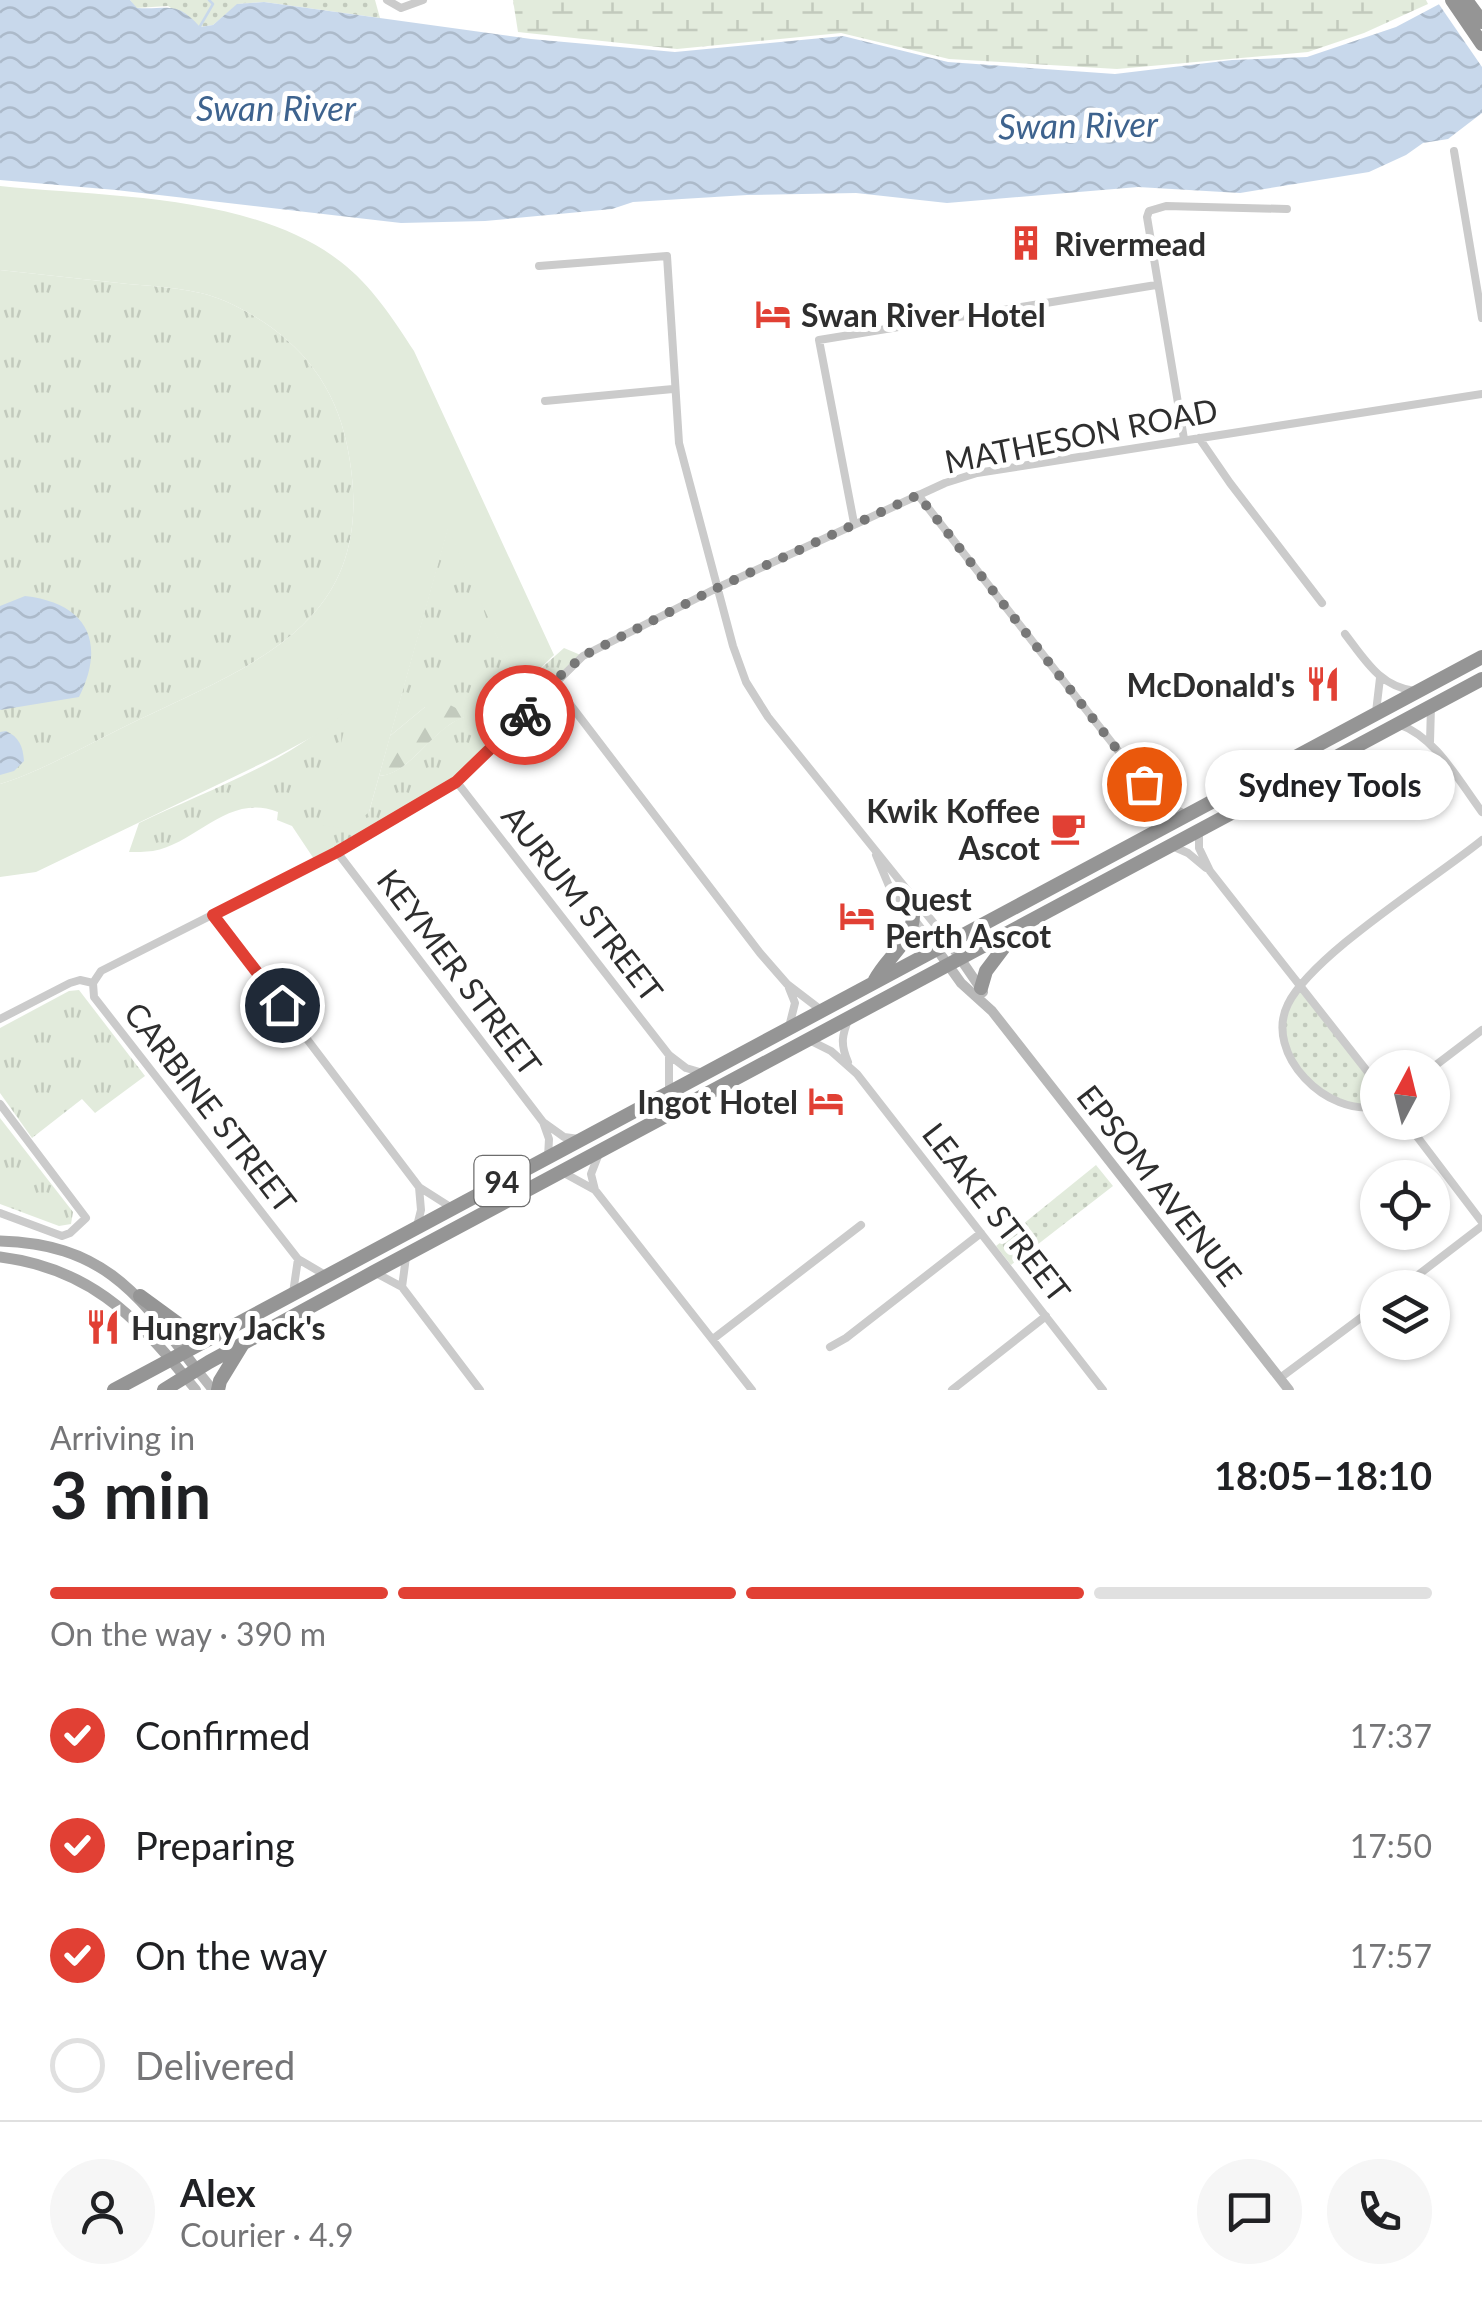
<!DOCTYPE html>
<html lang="en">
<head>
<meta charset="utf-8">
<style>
  body { margin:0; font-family:Lato,sans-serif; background:#f6f6f6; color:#202124; height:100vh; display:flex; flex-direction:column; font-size:38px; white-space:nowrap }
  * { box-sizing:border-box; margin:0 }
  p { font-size:32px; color:#757577 }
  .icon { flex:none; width:55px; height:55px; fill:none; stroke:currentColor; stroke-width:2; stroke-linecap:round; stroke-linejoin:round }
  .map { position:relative; height:1390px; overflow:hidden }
  .drawer { display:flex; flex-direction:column; background:#fff; flex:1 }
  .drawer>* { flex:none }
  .needle { width:65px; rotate:7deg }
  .controls { position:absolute; left:1360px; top:1050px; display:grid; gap:20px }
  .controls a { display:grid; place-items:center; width:90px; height:90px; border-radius:50%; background:#fff; box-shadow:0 2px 8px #0004; font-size:50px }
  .pin { position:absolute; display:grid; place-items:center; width:85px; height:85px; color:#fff; margin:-42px; border:5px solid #fff; border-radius:50%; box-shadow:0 2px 10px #0007 }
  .courier { position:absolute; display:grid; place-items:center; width:100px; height:100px; margin:-50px; border:8px solid #e14034; border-radius:50%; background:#fff; color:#222; box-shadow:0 2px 12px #0007 }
  .bubble { position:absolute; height:70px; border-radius:35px; background:#fff; box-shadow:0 2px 8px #0004; font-size:32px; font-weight:700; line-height:70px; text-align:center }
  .overview em { font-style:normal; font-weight:700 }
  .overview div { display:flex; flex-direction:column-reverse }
  .overview { display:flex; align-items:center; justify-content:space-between; height:170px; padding:0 50px }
  h1 { font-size:65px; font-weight:700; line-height:75px }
  .bar { display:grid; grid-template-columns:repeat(4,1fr); gap:15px 10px; align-content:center; height:120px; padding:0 50px }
  .bar i { height:12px; border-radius:8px; background:#e0e0e0 }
  .bar .active { background:#e14034 }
  .bar p { grid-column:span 4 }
  .line { display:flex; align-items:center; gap:25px; padding:0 50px; border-top:2px solid #e0e0e0 }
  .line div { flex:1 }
  .round { display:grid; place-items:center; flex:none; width:105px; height:105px; border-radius:52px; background:#f6f6f6 }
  ol { padding:0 50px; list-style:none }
  li { display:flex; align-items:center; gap:30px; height:110px }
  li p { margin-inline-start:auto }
  li .icon { padding:10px; border-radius:50%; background:#e14034; color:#fff; stroke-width:4 }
  li:last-child { color:#757577 }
  li i { width:55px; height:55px; border:5px solid #e0e0e0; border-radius:50% }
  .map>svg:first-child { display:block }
  .grass { fill:url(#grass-tufts) }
  .forest { fill:url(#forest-firs) }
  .wetland { fill:url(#wetland-marsh) }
  .park { fill:url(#park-dots) }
  .pitch { fill:#e2ebdc }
  .water { fill:url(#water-waves) }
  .pier { fill:#fff }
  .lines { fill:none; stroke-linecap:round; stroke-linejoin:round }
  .stream { stroke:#c8d8eb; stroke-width:2.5 }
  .street { stroke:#cbcbcb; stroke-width:8 }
  .secondary { stroke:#b8b8b8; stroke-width:10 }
  .primary { stroke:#a6a6a6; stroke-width:11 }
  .highway { stroke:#959595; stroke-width:14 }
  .done { stroke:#777; stroke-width:10; stroke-dasharray:0 18 }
  .route { stroke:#e14034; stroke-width:12 }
  .labels { text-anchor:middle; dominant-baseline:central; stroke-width:10; stroke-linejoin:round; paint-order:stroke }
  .shield { fill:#fff; stroke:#6d6d6d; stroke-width:2.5 }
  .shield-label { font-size:30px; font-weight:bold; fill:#2e2e2e }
  .poi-label { font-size:32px; font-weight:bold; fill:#2e2e2e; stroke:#fff; text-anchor:start }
  .street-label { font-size:32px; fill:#2e2e2e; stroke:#fff }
  .water-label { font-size:35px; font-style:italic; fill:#3e638e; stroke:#fff }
</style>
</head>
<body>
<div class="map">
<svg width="1482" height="1390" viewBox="0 0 1482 1390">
  <defs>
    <pattern id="grass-tufts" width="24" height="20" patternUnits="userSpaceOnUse" patternTransform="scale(2.5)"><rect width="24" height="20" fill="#e2ebdc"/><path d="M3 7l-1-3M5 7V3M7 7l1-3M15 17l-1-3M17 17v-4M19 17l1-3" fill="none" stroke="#c2cabd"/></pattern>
    <pattern id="forest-firs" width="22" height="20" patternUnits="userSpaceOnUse" patternTransform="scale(2.5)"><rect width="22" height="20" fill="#e2ebdc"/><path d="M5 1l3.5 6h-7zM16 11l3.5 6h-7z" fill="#c2cabd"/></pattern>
    <pattern id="wetland-marsh" width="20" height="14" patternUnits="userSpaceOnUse" patternTransform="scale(2.5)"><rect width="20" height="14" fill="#e2ebdc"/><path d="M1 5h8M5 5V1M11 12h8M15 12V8" fill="none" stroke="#c2cabd"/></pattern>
    <pattern id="park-dots" width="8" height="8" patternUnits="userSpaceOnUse" patternTransform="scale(2.5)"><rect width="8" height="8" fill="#e2ebdc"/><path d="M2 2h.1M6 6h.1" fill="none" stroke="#c2cabd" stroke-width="1.8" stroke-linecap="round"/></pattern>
    <pattern id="water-waves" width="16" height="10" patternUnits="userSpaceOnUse" patternTransform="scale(2.5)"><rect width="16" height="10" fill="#c8d8eb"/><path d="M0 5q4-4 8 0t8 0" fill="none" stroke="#acbaca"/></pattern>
  </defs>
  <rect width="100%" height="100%" fill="#fff"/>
  <path class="grass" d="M0 270C43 275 86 279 128 284 160 287 195 288 225 301 288 329 333 375 347 445 382 616 267 659 138 720 96 740 43 771 0 784Z
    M448 527 520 687 564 648 583 656 456 781 316 862 292 826 277 820 278 812C229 792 197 843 153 851 145 852 136 852 129 852L139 823C208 790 299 759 351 703L350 711 369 812 379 776C411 774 432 728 464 717L425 707 390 736Z
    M79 990 145 1076 95 1113 82 1099 32 1138 0 1093V1028L69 991Z
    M0 1118 73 1212 71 1224 59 1226 0 1204Z"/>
  <path class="forest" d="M442 701 460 710 465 717C433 727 410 775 379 776L390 736 425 707Z"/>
  <path class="wetland" d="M513 0H1426L1428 4 1364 33 1308 52 1117 69 949 59 841 33 677 49 518 32Z"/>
  <path class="park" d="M130 0H375L380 18 264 2 238 4 213 25 200 27 168 6 136 8Z
    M1300 984 1377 1085V1106L1373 1108 1331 1098 1298 1070 1282 1028 1286 1007Z
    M1096 1165 1113 1186 1011 1265 996 1246Z"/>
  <path class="pitch" d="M0 186C107 197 254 194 341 262 371 285 394 320 414 351L554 655 520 688 448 529 369 812C353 827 343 830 322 825L350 705 329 728 275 757 36 872 0 877V784C43 771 96 740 138 720 267 659 382 616 347 445 333 375 288 329 225 301 195 288 160 287 128 284 86 279 43 275 0 270Z"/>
  <path class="water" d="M0 0H130L137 8C169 10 176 0 200 27L213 25 237 4 264 2 531 39 675 52 843 36 948 62 1115 74 1232 60 1307 57 1396 27 1447 0H1482V113L1448 139 1423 143 1406 155 1369 172 1240 193 1138 187 947 203 856 193 747 195 633 202 612 209 485 221 401 223 116 190 0 180Z
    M25 596C86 603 107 641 79 697L0 710V606Z
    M6 731C19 737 23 746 24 761L14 771 0 775V732Z"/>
  <path class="pier" d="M1436 0H1482V67Z"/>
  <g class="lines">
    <path class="stream" d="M199 28 213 4 209 0"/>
    <path class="street" d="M387 0 401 8 423 0
      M1454 151 1482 318
      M539 266 667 256 679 443 733 646 746 682 768 717 949 942
      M545 401 673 389
      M1199 438 1230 483 1322 603
      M1184 439 1147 217 1149 211 1166 206 1287 209
      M918 495 1156 799 1185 814
      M854 523 819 340 1156 285
      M1345 634C1365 660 1380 687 1415 691
      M553 682 760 953 787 984 821 1010
      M1376 712 1380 678
      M1398 724C1436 737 1458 780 1482 812
      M1430 742 1431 706
      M456 781 669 1055 686 1068 703 1073
      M1155 830 1156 799
      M1199 831V848L1210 871 1378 1085
      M1172 846 1188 853 1206 868
      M337 852 543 1122 564 1137 579 1139
      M876 855 889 886 936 948
      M213 915 419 1187 452 1208
      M93 983 101 971 337 852 456 781 583 656 717 588 945 483 977 473 1482 394
      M93 983 94 997 298 1259 327 1276
      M789 988 795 1003 789 1027
      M0 1019 70 983 80 980 93 983
      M809 1040 831 1051 857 1074 1103 1390
      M848 1062C840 1044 842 1035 849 1018
      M1432 1068 1482 1030
      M669 1091V1055
      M0 1104 86 1218 70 1233 62 1236 0 1213
      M1378 1106C1328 1118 1263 1054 1288 1004 1313 954 1434 879 1482 840
      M543 1122 549 1139 548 1157
      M1406 1122 1482 1222
      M564 1173 595 1190 752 1390
      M595 1190 591 1174 598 1156
      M417 1226 421 1210 419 1187
      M374 1272 402 1287 480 1390
      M402 1287 406 1257
      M1401 1288 1482 1226
      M293 1293 298 1259
      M713 1339 861 1225
      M830 1347 846 1338 981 1233
      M1280 1378 1378 1305
      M952 1390 1046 1316"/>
    <path class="secondary" d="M949 942 983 992
      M936 948 961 983 992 1011 1289 1390
      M197 1370 213 1390
      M186 1378 196 1390"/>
    <path class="primary" d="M0 1241C105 1244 139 1295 197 1370
      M0 1257C87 1268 133 1313 186 1378"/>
    <path class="highway" d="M1452 0 1482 44
      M1466 0 1482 22
      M875 980C886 958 913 941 913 916
      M981 988 986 971 1017 930
      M140 1296 192 1334 207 1340
      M114 1390 1482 657
      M164 1390 209 1362 374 1272 1482 679
      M218 1390 220 1381 242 1345"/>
  </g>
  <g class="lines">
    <path class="done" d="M525 715 553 682 583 656 717 588 918 495 1144 784"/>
    <path class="route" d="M282 1005 213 915 337 852 456 782 525 715"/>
  </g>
  <defs>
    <symbol id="building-bare" viewBox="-9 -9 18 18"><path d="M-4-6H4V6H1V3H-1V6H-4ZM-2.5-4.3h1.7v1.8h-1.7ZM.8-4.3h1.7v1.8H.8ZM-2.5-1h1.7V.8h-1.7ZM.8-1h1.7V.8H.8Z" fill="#e14034" stroke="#fff" stroke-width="2.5" paint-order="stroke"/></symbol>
    <symbol id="hotel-bare" viewBox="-9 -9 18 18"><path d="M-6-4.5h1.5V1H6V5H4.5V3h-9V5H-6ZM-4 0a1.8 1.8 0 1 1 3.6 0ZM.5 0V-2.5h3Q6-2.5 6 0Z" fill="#e14034" stroke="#fff" stroke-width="2.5" paint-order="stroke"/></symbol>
    <symbol id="restaurant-bare" viewBox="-9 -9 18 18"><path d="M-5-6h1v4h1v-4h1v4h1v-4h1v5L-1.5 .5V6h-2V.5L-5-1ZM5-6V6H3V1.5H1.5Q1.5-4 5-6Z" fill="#e14034" stroke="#fff" stroke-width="2.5" paint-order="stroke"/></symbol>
    <symbol id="cafe-bare" viewBox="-9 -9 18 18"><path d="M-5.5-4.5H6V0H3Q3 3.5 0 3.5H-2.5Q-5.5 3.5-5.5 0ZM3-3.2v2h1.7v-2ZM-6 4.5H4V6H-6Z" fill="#e14034" stroke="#fff" stroke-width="2.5" paint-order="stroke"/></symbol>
  </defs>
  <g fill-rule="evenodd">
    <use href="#building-bare" x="1001" y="218" width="50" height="50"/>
    <use href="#hotel-bare" x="748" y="289" width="50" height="50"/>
    <use href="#restaurant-bare" x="1298" y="659" width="50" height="50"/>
    <use href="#cafe-bare" x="1043" y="803" width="50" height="50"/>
    <use href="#hotel-bare" x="832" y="891" width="50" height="50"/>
    <use href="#hotel-bare" x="801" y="1076" width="50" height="50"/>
    <use href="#restaurant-bare" x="78" y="1302" width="50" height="50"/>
  </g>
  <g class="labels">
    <rect class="shield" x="474.5" y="1156" width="55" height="50" rx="8"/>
    <g class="shield-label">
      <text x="502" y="1181">94</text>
    </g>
    <g class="poi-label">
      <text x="1054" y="243">Rivermead</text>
      <text x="801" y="314">Swan River Hotel</text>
      <text x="1295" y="684" text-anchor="end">McDonald's</text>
      <text x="1040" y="810" text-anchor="end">Kwik Koffee<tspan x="1040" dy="37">Ascot</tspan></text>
      <text x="885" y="898">Quest<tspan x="885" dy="37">Perth Ascot</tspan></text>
      <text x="798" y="1101" text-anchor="end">Ingot Hotel</text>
      <text x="131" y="1327">Hungry Jack's</text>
    </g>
    <g class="street-label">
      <text transform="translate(1081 435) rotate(-11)">MATHESON ROAD</text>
      <text transform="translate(583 903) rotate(52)">AURUM STREET</text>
      <text transform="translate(460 972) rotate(53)">KEYMER STREET</text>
      <text transform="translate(211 1107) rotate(52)">CARBINE STREET</text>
      <text transform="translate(1160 1185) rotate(52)">EPSOM AVENUE</text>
      <text transform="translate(997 1212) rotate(52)">LEAKE STREET</text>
    </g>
    <g class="water-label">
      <text x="276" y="107">Swan River</text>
      <text transform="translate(1078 124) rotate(-1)">Swan River</text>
    </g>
  </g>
</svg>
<div class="controls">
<a><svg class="needle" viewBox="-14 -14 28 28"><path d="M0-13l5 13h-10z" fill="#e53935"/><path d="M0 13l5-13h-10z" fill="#757577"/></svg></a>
<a><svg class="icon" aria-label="locate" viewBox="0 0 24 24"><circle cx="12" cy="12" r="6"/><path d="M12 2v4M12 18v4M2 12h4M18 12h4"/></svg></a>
<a><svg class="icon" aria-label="layers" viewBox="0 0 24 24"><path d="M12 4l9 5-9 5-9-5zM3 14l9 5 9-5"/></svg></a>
</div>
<div class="pin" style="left:1144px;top:784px;background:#ea580c"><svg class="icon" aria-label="bag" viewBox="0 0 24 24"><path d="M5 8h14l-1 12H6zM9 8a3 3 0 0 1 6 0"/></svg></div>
<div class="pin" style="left:282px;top:1005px;background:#1f2937"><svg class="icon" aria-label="home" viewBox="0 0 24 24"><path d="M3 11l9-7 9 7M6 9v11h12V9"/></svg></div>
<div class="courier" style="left:525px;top:715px"><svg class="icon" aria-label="bike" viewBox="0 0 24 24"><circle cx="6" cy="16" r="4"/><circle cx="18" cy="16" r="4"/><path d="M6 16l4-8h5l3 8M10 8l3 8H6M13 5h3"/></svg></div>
<div class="bubble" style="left:1205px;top:750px;width:250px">Sydney Tools</div>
</div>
<section class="drawer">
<div class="overview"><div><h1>3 min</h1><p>Arriving in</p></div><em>18:05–18:10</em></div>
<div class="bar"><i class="active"></i><i class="active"></i><i class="active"></i><i></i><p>On the way · 390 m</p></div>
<ol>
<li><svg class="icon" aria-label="check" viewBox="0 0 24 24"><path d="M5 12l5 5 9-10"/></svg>Confirmed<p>17:37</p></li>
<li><svg class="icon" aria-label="check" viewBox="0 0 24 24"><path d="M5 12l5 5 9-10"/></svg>Preparing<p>17:50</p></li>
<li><svg class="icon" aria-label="check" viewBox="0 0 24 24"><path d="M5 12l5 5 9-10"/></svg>On the way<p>17:57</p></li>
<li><i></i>Delivered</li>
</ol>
<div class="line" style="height:180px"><a class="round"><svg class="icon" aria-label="person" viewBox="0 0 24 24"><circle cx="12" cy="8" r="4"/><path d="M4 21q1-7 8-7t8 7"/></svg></a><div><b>Alex</b><p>Courier · 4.9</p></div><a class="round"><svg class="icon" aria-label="chat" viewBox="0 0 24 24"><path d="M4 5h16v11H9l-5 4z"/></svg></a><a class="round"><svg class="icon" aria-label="phone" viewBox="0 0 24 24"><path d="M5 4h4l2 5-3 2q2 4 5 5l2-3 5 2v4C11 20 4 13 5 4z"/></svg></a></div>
</section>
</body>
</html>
